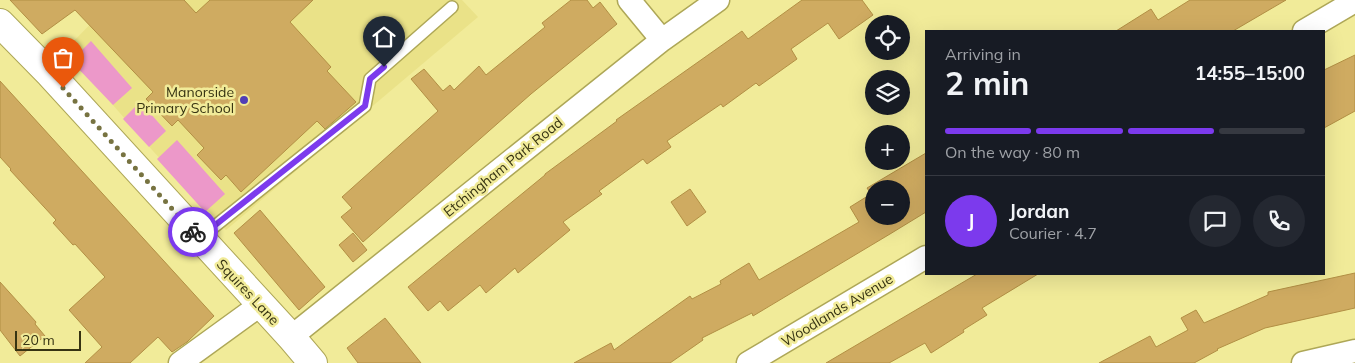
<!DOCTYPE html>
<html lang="en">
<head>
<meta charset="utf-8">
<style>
  body { margin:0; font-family:Mulish,sans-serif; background:#242831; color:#f1f3f6; height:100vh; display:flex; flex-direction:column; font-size:19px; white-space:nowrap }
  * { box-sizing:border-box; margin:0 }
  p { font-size:16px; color:#9ea1a6 }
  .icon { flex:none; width:28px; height:28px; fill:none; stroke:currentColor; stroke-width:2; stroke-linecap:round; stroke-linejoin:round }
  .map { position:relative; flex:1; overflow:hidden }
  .panel { position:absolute; left:925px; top:30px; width:400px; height:245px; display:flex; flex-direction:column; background:#171b24; border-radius:0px; box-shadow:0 5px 20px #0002 }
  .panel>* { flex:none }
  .fabs { position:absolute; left:865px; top:15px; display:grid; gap:10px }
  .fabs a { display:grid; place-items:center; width:45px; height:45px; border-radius:50%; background:#171b24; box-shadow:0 5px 20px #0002; font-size:25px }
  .scale { position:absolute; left:15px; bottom:12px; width:66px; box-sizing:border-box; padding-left:5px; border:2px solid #363312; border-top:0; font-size:14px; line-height:18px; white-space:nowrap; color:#363312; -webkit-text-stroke:4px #f1eb99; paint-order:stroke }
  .pin { position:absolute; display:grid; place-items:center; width:42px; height:42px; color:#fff; margin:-51px -21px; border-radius:50% 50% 50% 0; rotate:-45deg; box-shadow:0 0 5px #0007 }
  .pin .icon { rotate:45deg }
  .courier { position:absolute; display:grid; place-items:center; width:50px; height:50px; margin:-25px; border:4px solid #7c3aed; border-radius:50%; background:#fff; color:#222; box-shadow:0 1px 6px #0007 }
  .headline em { font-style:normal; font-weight:700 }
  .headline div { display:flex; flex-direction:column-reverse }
  .headline { display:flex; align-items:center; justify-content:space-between; height:85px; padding:0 20px }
  h1 { font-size:32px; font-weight:700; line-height:38px }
  .bar { display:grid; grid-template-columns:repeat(4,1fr); gap:8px 5px; align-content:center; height:60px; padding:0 20px }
  .bar i { height:6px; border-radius:4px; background:#363941 }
  .bar .selected { background:#7c3aed }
  .bar p { grid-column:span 4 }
  .line { display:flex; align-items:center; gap:12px; padding:0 20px; border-top:1px solid #363941 }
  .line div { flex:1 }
  .round { display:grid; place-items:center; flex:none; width:52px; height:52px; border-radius:26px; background:#242831 }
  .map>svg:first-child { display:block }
  .built { fill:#eae288 }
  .green { fill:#ec98c9 }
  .building { fill:#cfab61; stroke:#b28f44; fill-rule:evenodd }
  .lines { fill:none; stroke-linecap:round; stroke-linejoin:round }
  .lane-casing { stroke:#aea757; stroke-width:14 }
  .street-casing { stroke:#aea757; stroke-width:25 }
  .secondary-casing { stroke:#aea757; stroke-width:30 }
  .lane { stroke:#fff; stroke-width:11 }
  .street { stroke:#fff; stroke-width:22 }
  .secondary { stroke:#fff; stroke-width:28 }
  .done { stroke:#777341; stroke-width:5; stroke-dasharray:0 9 }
  .route { stroke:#7c3aed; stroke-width:6 }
  .poi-dot { fill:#513eb6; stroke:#f1eb99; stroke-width:2 }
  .labels { text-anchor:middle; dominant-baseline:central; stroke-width:5; stroke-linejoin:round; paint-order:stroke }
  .poi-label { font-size:14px; fill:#363312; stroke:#f1eb99; text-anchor:end }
  .street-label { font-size:14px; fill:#363312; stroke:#f1eb99 }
</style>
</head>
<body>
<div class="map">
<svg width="1355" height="363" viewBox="0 0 1355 363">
  <rect width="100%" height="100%" fill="#f1eb99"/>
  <path class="built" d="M114 0H462L478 17 226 230 153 151 65 50Z"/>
  <path class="green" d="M91 41 132 88 113 105 71 61Z
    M140 102 166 131 149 147 123 119Z
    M177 140 225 194 205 212 157 159Z"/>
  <path class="building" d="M10 0H184L196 13 210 0H313L290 22 331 67 327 71 356 102 325 129 317 121 241 192 226 175 221 180 197 155 204 148 178 120 172 126 146 99 153 92 75 10 42 34Z
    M571 0H587L593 8 600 2 617 24 531 94 363 242 341 217 352 208 342 197 438 111 411 79 424 69 443 91 450 85 454 90 479 66 486 75 545 27 542 23Z
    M802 0H862L873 15 839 39 828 23 791 49 797 59 759 86 756 83 723 107 721 104 667 141 671 147 647 164 643 159 599 191 602 194 563 222 570 230 518 273 515 268 486 293 480 285 448 311 440 301 428 311 408 287 545 175V174L617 121 616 120 742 31 748 39Z
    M1190 0H1286L1233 31H1116L1151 9 1158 20Z
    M1355 55V111L1324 128V70Z
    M0 81 214 316 187 342 172 352 158 337 130 363H85L102 347 69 310 105 277 75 244 73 245 53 223 56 220 10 170 11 169 0 157Z
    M926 153V212L890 234 753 316 752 313 702 338 703 340 670 363H574L611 343 614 350 690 296 692 299 721 284 720 281 749 263 759 280 859 222 850 207 871 194 867 188ZM874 189H901V216H874Z
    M690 189 706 212 687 226 671 202Z
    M260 210 325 287 299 310 234 233Z
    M353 233 367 250 353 262 339 245Z
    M1355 273V308L1265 328 1217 349 1218 350 1194 363H1099L1150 336 1156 347 1188 330 1181 318 1196 310 1204 323 1268 295V292Z
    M977 274H1038L982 308 987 315 963 330 964 332 931 353 925 343 889 363H826Z
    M0 282 36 322 35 324 45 336 20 356 0 330Z
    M385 318 421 363H358L347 348Z"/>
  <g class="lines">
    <defs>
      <path id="lane" d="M200 238 365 106 370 79 452 7"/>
      <path id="street" d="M629 0 662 40
        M1304 31 1355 1
        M291 337 662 40 718 0
        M180 363 260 305
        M748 363 926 257
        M1303 363 1355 351"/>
      <path id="secondary" d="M0 23 50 74 291 337 313 363"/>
    </defs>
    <use href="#lane" class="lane-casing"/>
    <use href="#street" class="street-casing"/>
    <use href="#secondary" class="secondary-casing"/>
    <use href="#lane" class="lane"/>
    <use href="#street" class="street"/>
    <use href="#secondary" class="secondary"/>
  </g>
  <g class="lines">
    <path class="done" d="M63 88 193 232"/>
    <path class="route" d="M193 232 199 238 365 106 370 79 384 67"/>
  </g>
  <circle class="poi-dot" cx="244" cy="100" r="5"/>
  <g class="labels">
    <g class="poi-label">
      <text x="234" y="92">Manorside<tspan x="234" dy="16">Primary School</tspan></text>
    </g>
    <g class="street-label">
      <text transform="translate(503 167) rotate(-39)">Etchingham Park Road</text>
      <text transform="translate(248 292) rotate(47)">Squires Lane</text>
      <text transform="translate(837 310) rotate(-31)">Woodlands Avenue</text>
    </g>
  </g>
</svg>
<div class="fabs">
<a><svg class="icon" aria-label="locate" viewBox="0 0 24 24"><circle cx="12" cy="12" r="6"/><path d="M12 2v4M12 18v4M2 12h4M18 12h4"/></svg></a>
<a><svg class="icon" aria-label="layers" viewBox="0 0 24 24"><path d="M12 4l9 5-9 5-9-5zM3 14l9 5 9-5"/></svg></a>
<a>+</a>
<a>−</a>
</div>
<div class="scale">20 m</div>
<div class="pin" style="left:63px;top:88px;background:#ea580c"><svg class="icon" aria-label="bag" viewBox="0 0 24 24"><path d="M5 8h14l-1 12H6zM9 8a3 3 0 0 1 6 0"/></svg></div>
<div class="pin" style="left:384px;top:67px;background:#1f2937"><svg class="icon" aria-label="home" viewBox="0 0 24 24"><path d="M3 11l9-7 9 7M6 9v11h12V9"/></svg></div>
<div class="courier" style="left:193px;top:232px"><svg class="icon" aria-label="bike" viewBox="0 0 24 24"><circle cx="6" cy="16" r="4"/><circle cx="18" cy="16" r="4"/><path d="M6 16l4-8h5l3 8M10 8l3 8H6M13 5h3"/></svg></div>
<section class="panel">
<div class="headline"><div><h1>2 min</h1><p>Arriving in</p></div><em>14:55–15:00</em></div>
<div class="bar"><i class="selected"></i><i class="selected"></i><i class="selected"></i><i></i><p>On the way · 80 m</p></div>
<div class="line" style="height:90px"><b class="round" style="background:#7c3aed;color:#fff">J</b><div><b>Jordan</b><p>Courier · 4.7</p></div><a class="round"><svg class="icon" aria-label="chat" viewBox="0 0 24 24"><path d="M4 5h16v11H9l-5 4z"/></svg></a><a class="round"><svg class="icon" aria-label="phone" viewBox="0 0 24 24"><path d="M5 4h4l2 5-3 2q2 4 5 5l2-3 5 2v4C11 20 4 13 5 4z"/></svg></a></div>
</section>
</div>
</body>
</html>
